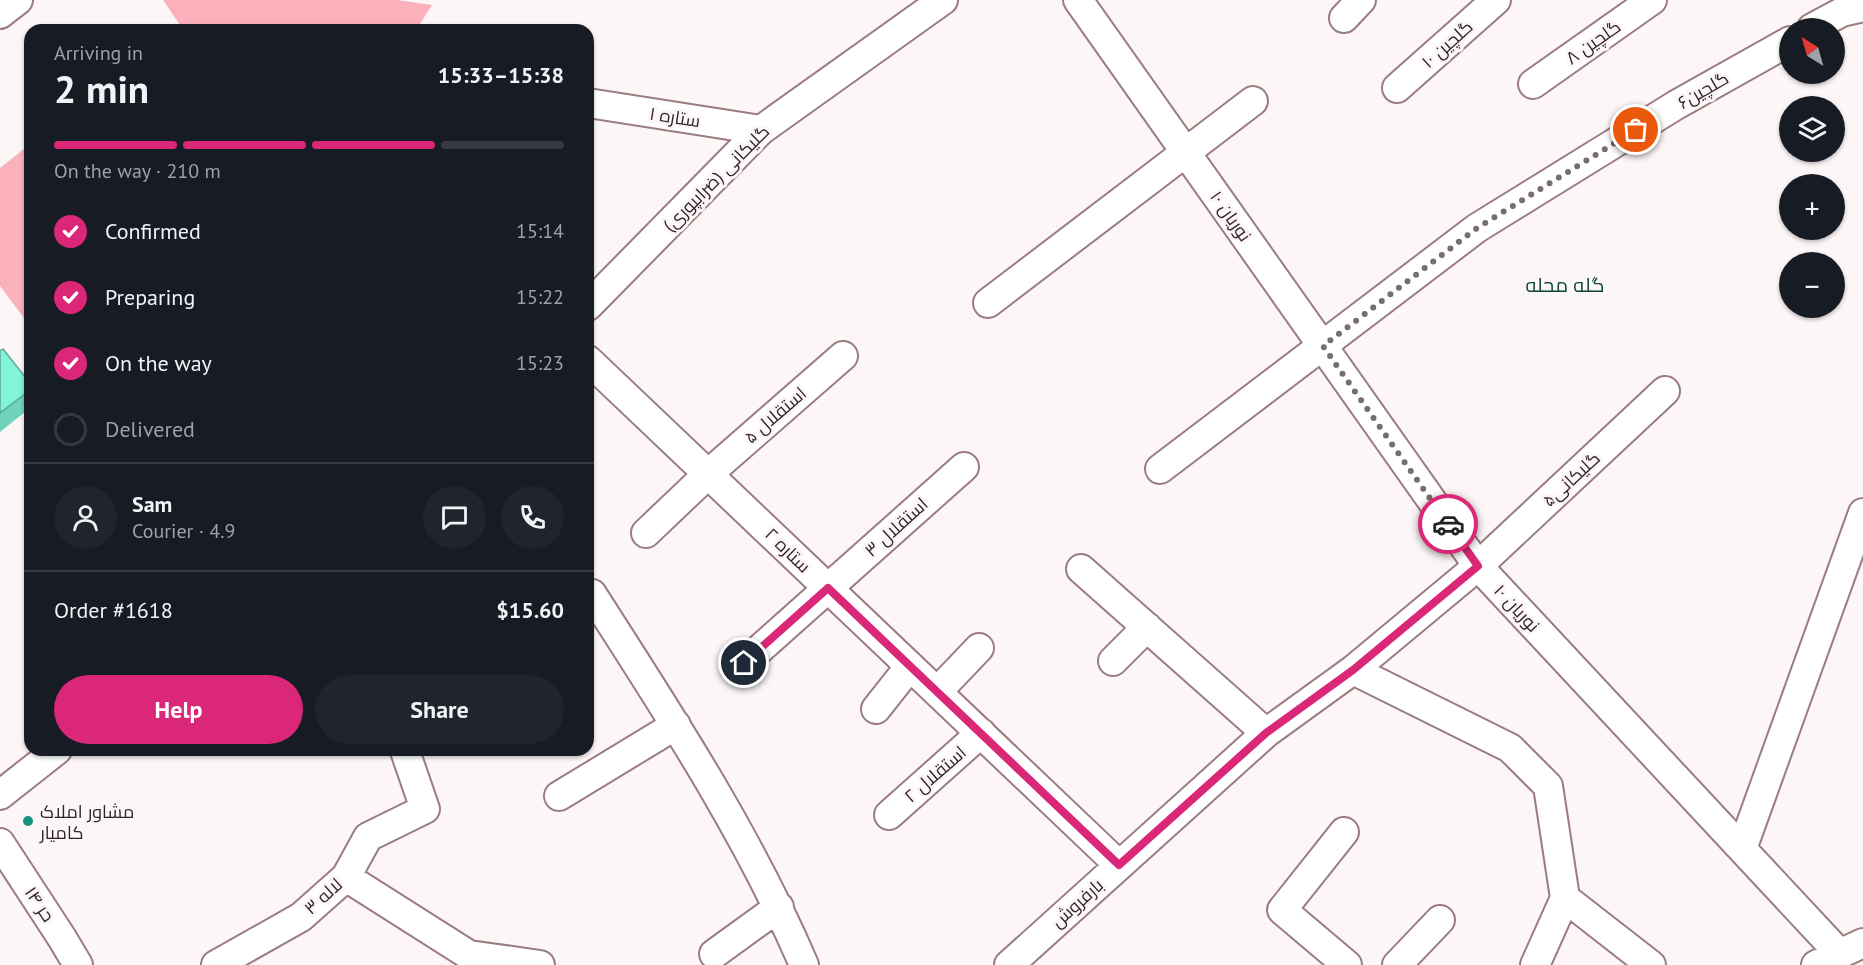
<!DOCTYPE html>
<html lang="en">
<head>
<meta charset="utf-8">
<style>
  body { margin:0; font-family:"PT Sans",Cairo,sans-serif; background:#20242c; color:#f1f3f6; height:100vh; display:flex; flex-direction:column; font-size:22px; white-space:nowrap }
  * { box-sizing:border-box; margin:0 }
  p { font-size:20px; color:#9ea1a6 }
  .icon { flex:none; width:33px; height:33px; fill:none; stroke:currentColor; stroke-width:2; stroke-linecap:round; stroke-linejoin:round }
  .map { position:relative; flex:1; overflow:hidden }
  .drawer { position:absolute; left:24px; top:24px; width:570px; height:732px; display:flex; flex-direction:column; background:#171b24; border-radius:18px; box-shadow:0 2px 4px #0004 }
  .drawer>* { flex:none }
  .needle { width:39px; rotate:323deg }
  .fabs { position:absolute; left:1779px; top:18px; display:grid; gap:12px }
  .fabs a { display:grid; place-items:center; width:66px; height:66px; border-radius:50%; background:#171b24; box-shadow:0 2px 4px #0004; font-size:30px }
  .pin { position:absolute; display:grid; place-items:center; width:51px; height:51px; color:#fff; margin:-26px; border:3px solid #fff; border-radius:50%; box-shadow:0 2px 6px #0007 }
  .courier { position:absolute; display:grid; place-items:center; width:60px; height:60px; margin:-30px; border:4px solid #db2777; border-radius:50%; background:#fff; color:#222; box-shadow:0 2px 8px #0007 }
  .headline em { font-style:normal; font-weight:800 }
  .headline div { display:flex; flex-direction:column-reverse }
  .headline { display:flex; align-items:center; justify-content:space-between; height:102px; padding:0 30px }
  h1 { font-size:39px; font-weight:800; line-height:45px }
  .bar { display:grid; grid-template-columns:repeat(4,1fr); gap:9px 6px; align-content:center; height:72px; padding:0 30px }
  .bar i { height:8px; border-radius:4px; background:#363941 }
  .bar .current { background:#db2777 }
  .bar p { grid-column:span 4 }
  .line { display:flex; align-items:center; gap:15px; padding:0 30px; border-top:2px solid #363941 }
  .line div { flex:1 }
  .round { display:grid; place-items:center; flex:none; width:63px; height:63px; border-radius:32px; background:#20242c }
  ol { padding:0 30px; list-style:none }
  li { display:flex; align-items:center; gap:18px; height:66px }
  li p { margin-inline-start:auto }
  li .icon { padding:6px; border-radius:50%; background:#db2777; color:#fff; stroke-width:4 }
  li:last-child { color:#9ea1a6 }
  li i { width:33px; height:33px; border:3px solid #363941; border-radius:50% }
  .button { display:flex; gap:12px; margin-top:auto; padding:12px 30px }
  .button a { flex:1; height:69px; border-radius:36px; background:#db2777; color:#fff; font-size:24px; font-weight:800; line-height:69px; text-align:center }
  .button a+a { background:#20242c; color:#f1f3f6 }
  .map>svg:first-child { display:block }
  .green { fill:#fbb1bc }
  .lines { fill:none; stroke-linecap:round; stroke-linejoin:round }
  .minor-casing { stroke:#9b7c80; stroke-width:32 }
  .minor { stroke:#fff; stroke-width:28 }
  .wall { fill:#70d3bb }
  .building { fill:#82f5d9; stroke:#5bac98; stroke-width:1.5 }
  .done { stroke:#786e6e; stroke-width:6; stroke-dasharray:0 10.8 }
  .route { stroke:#db2777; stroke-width:8 }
  .poi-dot { fill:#11937c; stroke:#fdf6f7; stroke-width:2 }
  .labels { text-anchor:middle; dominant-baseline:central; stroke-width:6; stroke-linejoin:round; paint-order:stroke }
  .street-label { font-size:18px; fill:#302425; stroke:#fdf6f7 }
  .poi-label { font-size:18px; fill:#302425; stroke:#fdf6f7; text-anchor:start }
  .neighbourhood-label { font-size:20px; fill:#0f473c; stroke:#fdf6f7 }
</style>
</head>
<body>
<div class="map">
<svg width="1863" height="965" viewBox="0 0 1863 965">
  <rect width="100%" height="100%" fill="#fdf6f7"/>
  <path class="green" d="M163 0H397L432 5 416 30H175L180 25Z
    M30 144V326L0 286V168Z"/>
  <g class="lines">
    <defs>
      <path id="minor" d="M1078 0 1478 566 1839 953
        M0 14 18 0
        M1344 18 1361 0
        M1812 28 1842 12 1863 7
        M1533 84 1652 0
        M1397 88 1496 0
        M588 103 761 130
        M988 303 1253 101
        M588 306 761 130 943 0
        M588 360 1119 865
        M1160 469 1477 228 1676 105 1790 41
        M646 533 708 474 843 356
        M1081 569 1266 733
        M592 594C669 714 748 834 804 965
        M1113 661 1147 627
        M744 663 964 467
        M1353 670 1510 748 1548 786 1565 898 1535 965
        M937 692 979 648
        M876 709 910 666
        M0 795 57 750
        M559 796 676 725
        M889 815 981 733
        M1344 832 1282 910 1347 965
        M0 843 62 938 78 965
        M1742 849 1863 513
        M346 877 469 955 540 965
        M1565 898 1651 965
        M714 954 779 907
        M216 965 301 917 346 877 368 837 425 809 405 751
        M1009 965 1266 733 1353 670 1478 566 1665 391
        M1397 965 1440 920
        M1816 965 1863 943"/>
    </defs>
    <use href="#minor" class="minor-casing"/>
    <use href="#minor" class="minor"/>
  </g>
  <path class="wall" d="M0 351 30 383V408L0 432Z"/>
  <path class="building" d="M3 349 30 383V390L0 413V351Z"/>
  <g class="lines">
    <path class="done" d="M1448 524 1323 346 1477 228 1636 130"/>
    <path class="route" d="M744 663 828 588 1119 865 1266 733 1353 670 1478 566 1448 524"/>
  </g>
  <circle class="poi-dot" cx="28" cy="821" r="6"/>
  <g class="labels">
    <g class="street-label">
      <text transform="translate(1593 42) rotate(-35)">گلچین ۸</text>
      <text transform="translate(1447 44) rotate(-42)">گلچین ۱۰</text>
      <text transform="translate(1703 90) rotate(-30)">گلچین۶</text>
      <text transform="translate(675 117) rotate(9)">ستاره ۱</text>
      <text transform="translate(716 178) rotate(-45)">گلیکانی (ضرابپوری)</text>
      <text transform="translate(1231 216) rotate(55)">نوریان ۱۰</text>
      <text transform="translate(775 415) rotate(-41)">استقلال ۵</text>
      <text transform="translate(1571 479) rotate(-43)">گلیکانی۵</text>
      <text transform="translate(896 527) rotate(-42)">استقلال ۳</text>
      <text transform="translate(788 550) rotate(44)">ستاره ۲</text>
      <text transform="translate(1517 608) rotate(47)">نوریان ۱۰</text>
      <text transform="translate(935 774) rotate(-41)">استقلال ۲</text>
      <text transform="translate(323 896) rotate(-42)">لاله ۳</text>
      <text transform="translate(1077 903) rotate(-42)">بارفروش</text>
      <text transform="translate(40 904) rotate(56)">حر ۱۴</text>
    </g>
    <g class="poi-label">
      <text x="40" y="811">مشاور املاک<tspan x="40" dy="21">کامیار</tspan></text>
    </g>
    <g class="neighbourhood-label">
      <text x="1565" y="285">گله محله</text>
    </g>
  </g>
</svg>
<div class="fabs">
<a><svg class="needle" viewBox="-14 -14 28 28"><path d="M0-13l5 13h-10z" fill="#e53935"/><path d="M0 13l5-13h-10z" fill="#9ea1a6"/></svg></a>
<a><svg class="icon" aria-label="layers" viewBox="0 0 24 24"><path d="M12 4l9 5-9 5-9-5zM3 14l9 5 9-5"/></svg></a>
<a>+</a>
<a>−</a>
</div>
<div class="pin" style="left:1636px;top:130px;background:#ea580c"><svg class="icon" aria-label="bag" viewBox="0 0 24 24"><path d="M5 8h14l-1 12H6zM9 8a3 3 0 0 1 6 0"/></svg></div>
<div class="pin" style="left:744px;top:663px;background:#1f2937"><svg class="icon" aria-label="home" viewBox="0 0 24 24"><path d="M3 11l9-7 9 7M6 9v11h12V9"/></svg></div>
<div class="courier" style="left:1448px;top:524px"><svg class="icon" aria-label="car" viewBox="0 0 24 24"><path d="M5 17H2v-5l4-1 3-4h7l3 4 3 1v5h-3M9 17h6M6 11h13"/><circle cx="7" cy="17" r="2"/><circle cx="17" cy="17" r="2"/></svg></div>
<section class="drawer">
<div class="headline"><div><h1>2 min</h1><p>Arriving in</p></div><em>15:33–15:38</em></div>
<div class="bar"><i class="current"></i><i class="current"></i><i class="current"></i><i></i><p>On the way · 210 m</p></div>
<ol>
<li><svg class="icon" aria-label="check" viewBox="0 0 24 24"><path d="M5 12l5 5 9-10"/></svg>Confirmed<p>15:14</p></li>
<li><svg class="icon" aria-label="check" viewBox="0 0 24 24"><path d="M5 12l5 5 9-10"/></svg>Preparing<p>15:22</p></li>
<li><svg class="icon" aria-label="check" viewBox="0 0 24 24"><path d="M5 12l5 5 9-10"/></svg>On the way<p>15:23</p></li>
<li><i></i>Delivered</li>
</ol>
<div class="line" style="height:108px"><a class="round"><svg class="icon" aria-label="person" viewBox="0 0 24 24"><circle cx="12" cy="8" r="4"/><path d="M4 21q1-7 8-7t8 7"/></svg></a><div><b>Sam</b><p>Courier · 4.9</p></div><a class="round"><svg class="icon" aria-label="chat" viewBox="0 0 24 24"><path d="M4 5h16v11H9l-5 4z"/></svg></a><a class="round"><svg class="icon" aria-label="phone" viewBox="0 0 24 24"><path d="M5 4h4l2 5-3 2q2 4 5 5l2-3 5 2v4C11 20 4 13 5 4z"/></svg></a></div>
<div class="line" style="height:78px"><div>Order #1618</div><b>$15.60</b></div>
<div class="button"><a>Help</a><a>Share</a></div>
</section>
</div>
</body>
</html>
